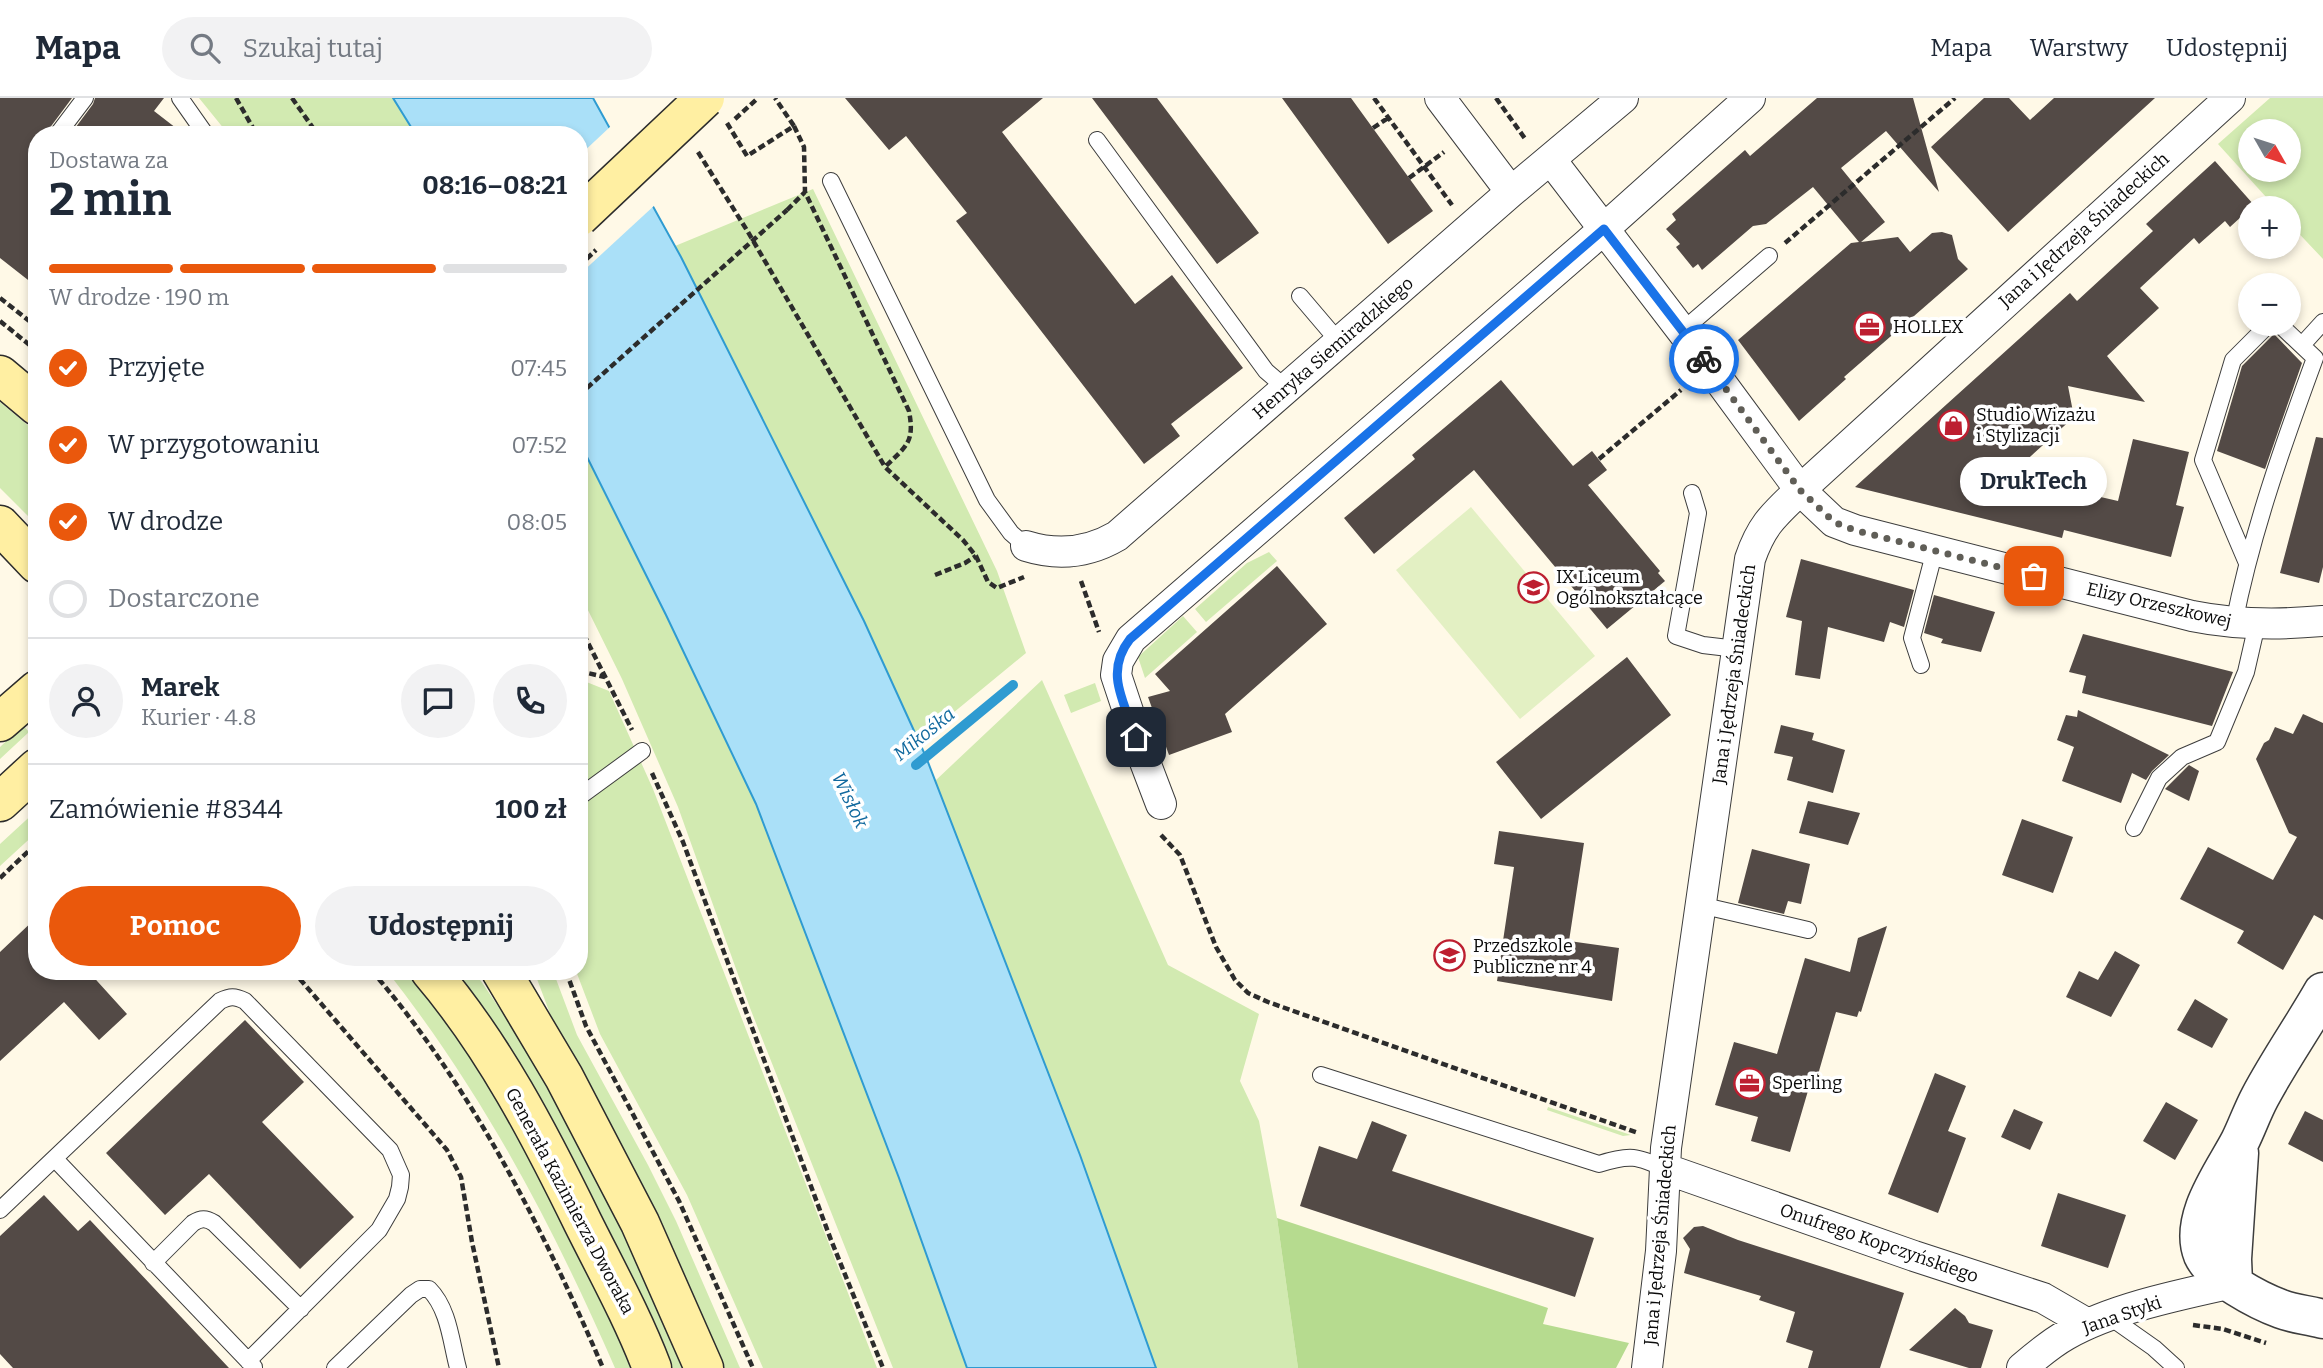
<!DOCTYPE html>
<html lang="pl">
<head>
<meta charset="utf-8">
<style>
  body { margin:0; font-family:Bitter,serif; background:#f2f2f3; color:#1f2937; height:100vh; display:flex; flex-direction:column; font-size:26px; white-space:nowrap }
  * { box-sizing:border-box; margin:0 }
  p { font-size:23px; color:#747a83 }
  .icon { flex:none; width:38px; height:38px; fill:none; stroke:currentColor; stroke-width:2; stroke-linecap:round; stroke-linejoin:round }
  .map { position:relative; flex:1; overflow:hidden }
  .panel { position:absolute; left:28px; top:28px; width:560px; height:854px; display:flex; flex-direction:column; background:#fff; border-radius:28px; box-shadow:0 4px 10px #0003 }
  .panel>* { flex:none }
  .needle { width:46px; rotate:129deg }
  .controls { position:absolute; left:2238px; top:21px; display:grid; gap:14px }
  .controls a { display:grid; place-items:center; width:63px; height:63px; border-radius:50%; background:#fff; box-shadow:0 4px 10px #0003; font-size:35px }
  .pin { position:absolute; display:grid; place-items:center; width:60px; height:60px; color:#fff; margin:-30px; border-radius:14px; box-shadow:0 4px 10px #0006 }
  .courier { position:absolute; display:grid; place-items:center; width:70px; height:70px; margin:-35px; border:5px solid #1a73e8; border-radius:50%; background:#fff; color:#222; box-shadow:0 2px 9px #0007 }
  .bubble { position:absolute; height:49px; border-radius:24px; background:#fff; box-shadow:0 4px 10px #0003; font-size:23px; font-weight:700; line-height:49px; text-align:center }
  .headline em { font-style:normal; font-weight:700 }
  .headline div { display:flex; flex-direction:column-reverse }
  .headline { display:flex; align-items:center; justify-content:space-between; height:119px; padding:0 21px }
  h1 { font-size:46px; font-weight:700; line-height:52px }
  .bar { display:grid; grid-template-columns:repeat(4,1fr); gap:10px 7px; align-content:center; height:84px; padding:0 21px }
  .bar i { height:9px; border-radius:5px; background:#e0e1e3 }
  .bar .selected { background:#ea580c }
  .bar p { grid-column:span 4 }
  .line { display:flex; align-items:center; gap:18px; padding:0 21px; border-top:2px solid #e0e1e3 }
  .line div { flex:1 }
  .round { display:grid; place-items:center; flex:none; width:74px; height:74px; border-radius:37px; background:#f2f2f3 }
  ol { padding:0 21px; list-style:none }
  li { display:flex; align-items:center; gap:21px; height:77px }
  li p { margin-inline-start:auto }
  li .icon { padding:7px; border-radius:50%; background:#ea580c; color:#fff; stroke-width:4 }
  li:last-child { color:#747a83 }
  li i { width:38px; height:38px; border:4px solid #e0e1e3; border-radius:50% }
  .action { display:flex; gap:14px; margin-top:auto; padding:14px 21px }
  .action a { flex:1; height:80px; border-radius:42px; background:#ea580c; color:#fff; font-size:28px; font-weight:700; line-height:80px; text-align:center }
  .action a+a { background:#f2f2f3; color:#1f2937 }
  header { display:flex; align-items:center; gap:42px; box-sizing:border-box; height:98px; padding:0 35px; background:#fff; border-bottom:2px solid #e0e1e3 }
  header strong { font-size:33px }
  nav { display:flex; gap:38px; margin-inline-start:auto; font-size:24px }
  .search { width:490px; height:63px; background:#f2f2f3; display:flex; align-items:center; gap:18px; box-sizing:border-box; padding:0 24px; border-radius:38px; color:#747a83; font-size:26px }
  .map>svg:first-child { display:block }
  .green { fill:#d2eab1; fill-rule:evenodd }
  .forest { fill:#b6db8f }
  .pitch { fill:#e3f0c3 }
  .water { fill:#aae0f8; stroke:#2f9bd1; stroke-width:2 }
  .pier { fill:#fff9e7 }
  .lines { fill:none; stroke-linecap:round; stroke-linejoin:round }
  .stream { stroke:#2f9bd1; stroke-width:10 }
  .building { fill:#534a46 }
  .service-casing { stroke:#3d3d3d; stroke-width:18 }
  .minor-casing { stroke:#3d3d3d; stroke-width:32 }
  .tertiary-casing { stroke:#3d3d3d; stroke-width:41 }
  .secondary-casing { stroke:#2c2c2c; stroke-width:41 }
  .path { stroke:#2c2c2c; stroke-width:4.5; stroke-dasharray:7 3.5; stroke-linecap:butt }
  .service { stroke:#fff; stroke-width:16 }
  .minor { stroke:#fff; stroke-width:30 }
  .tertiary { stroke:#fff; stroke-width:38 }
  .secondary { stroke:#ffefa2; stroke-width:38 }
  .secondary-bridge-casing { stroke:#2c2c2c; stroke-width:41; stroke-linecap:butt }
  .path-bridge { stroke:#2c2c2c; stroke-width:4.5; stroke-dasharray:7 3.5; stroke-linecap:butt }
  .secondary-bridge { stroke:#ffefa2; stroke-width:38 }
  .done { stroke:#605e57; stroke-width:7; stroke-dasharray:0 12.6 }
  .route { stroke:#1a73e8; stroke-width:9 }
  .labels { text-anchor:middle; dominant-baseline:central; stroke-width:7; stroke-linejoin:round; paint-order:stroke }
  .street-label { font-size:18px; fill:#0a0a0a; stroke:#fff }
  .poi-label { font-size:18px; fill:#0a0a0a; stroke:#fff; text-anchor:start }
  .water-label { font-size:19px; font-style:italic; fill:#11699e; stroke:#fff }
</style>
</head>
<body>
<header>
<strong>Mapa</strong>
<div class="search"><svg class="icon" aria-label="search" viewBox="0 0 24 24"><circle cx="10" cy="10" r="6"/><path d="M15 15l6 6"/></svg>Szukaj tutaj</div>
<nav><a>Mapa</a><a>Warstwy</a><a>Udostępnij</a></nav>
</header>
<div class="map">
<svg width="2323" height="1270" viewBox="0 0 2323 1270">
  <rect width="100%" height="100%" fill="#fff9e7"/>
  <path class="green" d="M199 0H393L416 37H229Z
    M2270 0H2323V161L2289 125V110H2276L2218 46ZM2250 33H2289V72H2250Z
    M813 91 997 473 1026 555 919 643 864 523 675 148Z
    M0 304 37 335V411L29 419 0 390Z
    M579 343 666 517 756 706 899 1080 967 1270H893L750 910 678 709 622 581 579 494Z
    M1269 454 1277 463 1206 524 1195 511 1247 465Z
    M1183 518 1197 534 1145 580 1138 559Z
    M579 581 609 593 653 691 877 1270H763L687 1097 600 936 576 873H579Z
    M1042 582 1168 867 1259 916 1240 983 1259 1023 1277 1120 1298 1270H1156L1080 1057 935 683Z
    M1095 585 1101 603 1071 615 1064 597Z
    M23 627 29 634 0 661V649Z
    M37 712V734L0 768V746Z
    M387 873H408C469 950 520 1033 564 1120 589 1169 610 1220 633 1270H615C552 1126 484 997 387 873Z
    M454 873H474C562 997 622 1132 686 1270H670Z
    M534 873H553L577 937 648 1067 676 1123 740 1270H722L555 929Z
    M1548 1009 1631 1037 1623 1038 1547 1012Z"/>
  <path class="forest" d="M1277 1120 1548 1210 1543 1226 1629 1245 1616 1270H1298Z"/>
  <path class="pitch" d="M1471 409 1595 558 1520 621 1396 472Z"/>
  <path class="water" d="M393 0H593L681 159 864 523 926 659 1080 1057 1156 1270H967L899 1080 756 706 666 517 579 343V37H416Z"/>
  <path class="pier" d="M612 27 656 106 579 177V58Z"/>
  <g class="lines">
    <path class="stream" d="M916 667 1013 587"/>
  </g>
  <path class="building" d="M0 0H72L49 31 47 37H37V189L0 160Z
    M95 0H164L154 13 185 37H70L93 6Z
    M845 0H1043L1002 34 1135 206 1172 177 1243 270 1171 326 1180 338 1144 366 956 123 967 115 906 38 889 52Z
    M1092 0H1157L1259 135 1217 166Z
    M1282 0H1351L1433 113 1388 146Z
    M1817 0H1913L1939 94 1886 33 1841 70 1885 124 1861 144 1898 139 1910 154 1932 135 1942 134 1952 137 1958 161 1968 171 1844 279 1846 281 1799 323 1738 242 1851 145 1859 144 1813 89 1766 126 1753 128 1702 172 1698 166 1693 170 1676 149 1680 146 1666 131 1676 122 1672 116 1745 52 1750 58Z
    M1984 0H2009L2030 22 2054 0H2155L2008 134 1931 49Z
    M2215 63 2254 107 2230 129 2225 123 2199 146 2194 140 2140 190 2159 210 2107 258 2145 304 2068 288 2074 319 2009 378 2118 403 2133 341 2189 354 2176 407 2184 409 2171 459 2064 432 2062 440 1855 389 2070 195 2077 203 2153 133 2146 126Z
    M2274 236 2302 265 2265 371 2217 353 2242 268Z
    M1501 282 1573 368 1592 353 1607 372 1588 387 1660 473 1658 475 1665 483 1607 531 1474 372 1374 456 1344 420 1415 361 1412 357Z
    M2316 339 2323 340V469L2319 485 2280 475Z
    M1801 461 1914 492 1904 529 1890 524 1884 544 1828 529 1820 581 1795 577 1802 523 1786 519Z
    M1277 468 1327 526 1225 616 1232 634 1169 657 1148 599 1170 593 1155 576Z
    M1934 497 1995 514 1981 554 1941 545 1943 541 1924 535Z
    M2083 536 2233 574 2212 628 2082 595 2086 578 2069 574Z
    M1627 559 1671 617 1541 721 1496 664Z
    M2078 612 2169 657 2152 673 2146 682 2132 675 2121 705 2062 683 2074 649 2057 642 2066 617 2077 619Z
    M2303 616 2323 625V822L2314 817 2283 872 2237 845 2244 833 2180 801 2208 749 2273 782 2297 739 2289 735 2256 661 2264 645 2269 642 2275 629 2293 636Z
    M1781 627 1814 635 1812 642 1845 652 1833 695 1787 682 1793 659 1774 655Z
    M2189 667 2199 673 2189 703 2165 691Z
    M1808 703 1860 715 1848 747 1799 735Z
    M2022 721 2073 739 2053 795 2002 777Z
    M1499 733 1584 745 1569 843 1619 850 1612 903 1497 883 1514 769 1494 766Z
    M1752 751 1810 766 1801 806 1788 803 1784 816 1738 805Z
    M37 819V873H88L127 916 99 942 64 904 0 963V854Z
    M1887 828 1861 914 1859 913 1857 919 1836 914 1815 987 1810 986 1790 1054 1751 1043 1758 1019 1715 1007 1734 944 1777 956 1805 860 1850 874 1858 840Z
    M2115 853 2140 867 2111 919 2066 899 2079 873 2098 882Z
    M2195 901 2228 921 2212 950 2177 932Z
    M245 922 304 984 262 1024 354 1119 300 1171 209 1076 165 1117 106 1055Z
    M1935 975 1966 988 1948 1033 1966 1040 1938 1115 1888 1096Z
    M2166 1004 2198 1022 2175 1062 2143 1043Z
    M2014 1011 2043 1024 2030 1052 2001 1039Z
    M2305 1013 2323 1022V1064L2288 1046Z
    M1372 1023 1407 1037 1392 1073 1594 1140 1575 1199 1300 1108 1319 1048 1357 1061Z
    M2058 1095 2126 1117 2108 1170 2041 1148Z
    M44 1097 78 1133 90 1122 229 1270H13L0 1256V1138Z
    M1703 1128 1738 1142 1904 1195 1880 1270H1808L1813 1253 1786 1244 1795 1214 1759 1202 1761 1198 1684 1175 1690 1151 1683 1140 1694 1129Z
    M1955 1210 1965 1218 1969 1225 1993 1232 1981 1270H1969L1909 1252Z"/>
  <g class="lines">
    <defs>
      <path id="service" d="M180 0 206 37
        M57 37 85 0
        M1097 42 1266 273 1287 291
        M831 83 987 402 1011 435 1026 448
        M1300 198 1340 245
        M1682 233 1769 158
        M2302 247 2323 224
        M1692 395 1698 415 1676 538 1703 547 1737 551
        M2247 465 2203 362 2233 262 2269 226
        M2234 525C2252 434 2283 347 2315 260L2279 226
        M1921 567 1912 540 1935 452
        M579 699 642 653
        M2134 730 2159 680 2182 659 2217 644 2246 574 2257 526
        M1700 807 1808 832
        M1321 977 1599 1066C1630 1056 1637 1058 1666 1071
        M55 1061 254 1269
        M0 1112 220 903C230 898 235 898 245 903L390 1052 401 1077 400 1089 397 1101 379 1132 248 1263
        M153 1165 193 1125C201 1120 206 1120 214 1125L301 1211
        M2110 1219 2154 1250 2176 1270
        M335 1270 411 1197 420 1191H429C449 1211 451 1244 458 1270"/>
      <path id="minor" d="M1440 0 1511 94
        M1551 62 1705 263 1800 392 1834 424 1855 432 2192 518C2236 527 2278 527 2323 523
        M1026 448C1058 458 1088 455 1117 438L1511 94 1623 0
        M1161 706 1145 664 1116 577 1118 563 1131 541 1587 146 1750 0
        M1666 1071 1914 1158 2043 1200 2088 1226
        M1647 1270 1661 1153 1666 1050 1750 461C1762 426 1774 417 1800 392L2230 0
        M2022 1270C2036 1258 2050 1246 2066 1237 2114 1210 2179 1197 2233 1185"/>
      <path id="tertiary" d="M2323 894C2303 929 2279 963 2260 999 2252 1014 2247 1029 2240 1043 2224 1074 2188 1120 2203 1157 2213 1179 2259 1203 2281 1211 2294 1216 2309 1217 2323 1221
        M2233 1185 2232 1161 2239 1055"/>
      <path id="secondary" d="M0 277 37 308
        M0 427 37 466
        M0 624 37 592
        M0 704 37 670
        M430 873C494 948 540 1037 583 1125 607 1173 633 1220 652 1270
        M501 873 564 979 640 1125 704 1270"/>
    </defs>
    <use href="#service" class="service-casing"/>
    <use href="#minor" class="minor-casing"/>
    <use href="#tertiary" class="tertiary-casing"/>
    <use href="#secondary" class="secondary-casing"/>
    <path class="path" d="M236 0 257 37
      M292 0 318 37
      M1374 0 1452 107
      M1496 0 1526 42
      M727 25 747 58 794 28 775 0
      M794 28 804 49 805 94 909 313C915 345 906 348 885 369
      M1373 30 1388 20
      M698 54 748 134 885 369 963 442 976 458 988 484 997 490 1024 479
      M1409 80 1444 54
      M787 112 805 94
      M1785 145 1955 0
      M0 200 37 229
      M0 223 37 253
      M1599 361 1681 292
      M935 477 965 465 976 458
      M1081 483 1099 534
      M579 527 632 632
      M579 573 605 579
      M652 675 683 744 831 1142 883 1270
      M1161 737 1180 757 1216 849 1235 882 1248 895 1268 904 1638 1035
      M0 780 37 745
      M293 873 447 1052 461 1079 472 1144 499 1270
      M372 873C472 989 543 1131 603 1270
      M566 873 586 928 679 1103 753 1270
      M2193 1227 2223 1231 2266 1245"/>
    <use href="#service" class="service"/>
    <use href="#minor" class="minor"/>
    <use href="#tertiary" class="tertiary"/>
    <use href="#secondary" class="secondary"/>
    <defs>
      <path id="secondary-bridge" d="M579 119 705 0"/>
    </defs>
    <use href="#secondary-bridge" class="secondary-bridge-casing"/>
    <path class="path-bridge" d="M735 21 758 0
      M579 168 596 152
      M579 297 787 112"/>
    <use href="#secondary-bridge" class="secondary-bridge"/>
  </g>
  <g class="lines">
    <path class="done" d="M1704 261 1800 392 1834 424 1854 432 2034 478"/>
    <path class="route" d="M1136 639C1124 604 1104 574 1130 541L1604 131 1704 261"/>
  </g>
  <defs>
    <symbol id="office-ring" viewBox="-11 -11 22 22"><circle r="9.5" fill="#fff" stroke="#bd1f30" stroke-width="1.5"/><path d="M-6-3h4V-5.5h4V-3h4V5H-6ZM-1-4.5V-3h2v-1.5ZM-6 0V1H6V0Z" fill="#bd1f30"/></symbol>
    <symbol id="shop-ring" viewBox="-11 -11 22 22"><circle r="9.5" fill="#fff" stroke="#bd1f30" stroke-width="1.5"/><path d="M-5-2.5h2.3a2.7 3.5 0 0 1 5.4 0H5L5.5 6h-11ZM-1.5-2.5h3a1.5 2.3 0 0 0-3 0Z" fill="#bd1f30"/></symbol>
    <symbol id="school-ring" viewBox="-11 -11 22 22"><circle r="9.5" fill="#fff" stroke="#bd1f30" stroke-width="1.5"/><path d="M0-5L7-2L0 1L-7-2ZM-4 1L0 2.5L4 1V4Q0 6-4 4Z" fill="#bd1f30"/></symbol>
  </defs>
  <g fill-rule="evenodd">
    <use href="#office-ring" x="1852" y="212" width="35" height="35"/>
    <use href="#shop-ring" x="1936" y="310" width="35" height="35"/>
    <use href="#school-ring" x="1516" y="472" width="35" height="35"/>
    <use href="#school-ring" x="1432" y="840" width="35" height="35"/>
    <use href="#office-ring" x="1732" y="968" width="35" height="35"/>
  </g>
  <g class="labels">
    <g class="street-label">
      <text transform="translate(2084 132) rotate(-42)">Jana i Jędrzeja Śniadeckich</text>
      <text transform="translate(1333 250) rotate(-41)">Henryka Siemiradzkiego</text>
      <text transform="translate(2159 507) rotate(13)">Elizy Orzeszkowej</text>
      <text transform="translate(1734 576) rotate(-82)">Jana i Jędrzeja Śniadeckich</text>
      <text transform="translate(570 1103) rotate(62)">Generała Kazimierza Dworaka</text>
      <text transform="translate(1660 1137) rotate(-85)">Jana i Jędrzeja Śniadeckich</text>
      <text transform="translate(1879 1145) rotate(19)">Onufrego Kopczyńskiego</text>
      <text transform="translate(2122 1217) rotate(-19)">Jana Styki</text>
    </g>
    <g class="poi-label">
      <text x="1893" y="229">HOLLEX</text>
      <text x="1976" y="317">Studio Wizażu<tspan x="1976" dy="21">i Stylizacji</tspan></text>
      <text x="1556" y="479">IX Liceum<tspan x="1556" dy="21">Ogólnokształcące</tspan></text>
      <text x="1473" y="848">Przedszkole<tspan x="1473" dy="21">Publiczne nr 4</tspan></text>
      <text x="1772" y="985">Sperling</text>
    </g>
    <g class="water-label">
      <text transform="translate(924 636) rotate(-39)">Mikośka</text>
      <text transform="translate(850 702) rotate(64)">Wisłok</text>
    </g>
  </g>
</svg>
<div class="controls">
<a><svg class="needle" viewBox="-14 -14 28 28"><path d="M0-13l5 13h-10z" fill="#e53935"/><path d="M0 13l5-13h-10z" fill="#747a83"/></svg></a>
<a>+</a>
<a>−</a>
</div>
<div class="pin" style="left:2034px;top:478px;background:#ea580c"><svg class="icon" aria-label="bag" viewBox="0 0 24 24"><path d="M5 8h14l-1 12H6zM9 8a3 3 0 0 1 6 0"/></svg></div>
<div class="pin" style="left:1136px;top:639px;background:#1f2937"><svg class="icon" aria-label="home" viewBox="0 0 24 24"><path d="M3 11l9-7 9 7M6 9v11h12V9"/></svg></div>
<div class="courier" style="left:1704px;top:261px"><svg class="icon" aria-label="bike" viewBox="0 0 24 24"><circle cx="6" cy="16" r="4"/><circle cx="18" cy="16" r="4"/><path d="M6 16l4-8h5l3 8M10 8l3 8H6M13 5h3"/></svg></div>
<div class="bubble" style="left:1960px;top:359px;width:147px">DrukTech</div>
<section class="panel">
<div class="headline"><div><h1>2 min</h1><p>Dostawa za</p></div><em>08:16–08:21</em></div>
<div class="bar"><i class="selected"></i><i class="selected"></i><i class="selected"></i><i></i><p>W drodze · 190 m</p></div>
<ol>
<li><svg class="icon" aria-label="check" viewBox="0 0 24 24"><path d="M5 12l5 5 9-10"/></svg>Przyjęte<p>07:45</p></li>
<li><svg class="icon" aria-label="check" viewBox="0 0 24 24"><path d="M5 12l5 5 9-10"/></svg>W przygotowaniu<p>07:52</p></li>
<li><svg class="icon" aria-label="check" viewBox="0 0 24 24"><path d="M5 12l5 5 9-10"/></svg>W drodze<p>08:05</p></li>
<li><i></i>Dostarczone</li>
</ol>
<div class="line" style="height:126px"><a class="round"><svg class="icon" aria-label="person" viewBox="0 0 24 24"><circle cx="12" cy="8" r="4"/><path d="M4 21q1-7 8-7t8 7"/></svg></a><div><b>Marek</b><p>Kurier · 4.8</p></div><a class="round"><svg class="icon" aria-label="chat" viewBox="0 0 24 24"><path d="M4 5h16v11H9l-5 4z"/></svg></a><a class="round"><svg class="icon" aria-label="phone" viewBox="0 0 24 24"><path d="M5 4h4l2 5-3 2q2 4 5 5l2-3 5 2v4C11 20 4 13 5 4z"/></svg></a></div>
<div class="line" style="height:91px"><div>Zamówienie #8344</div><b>100 zł</b></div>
<div class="action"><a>Pomoc</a><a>Udostępnij</a></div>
</section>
</div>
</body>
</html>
